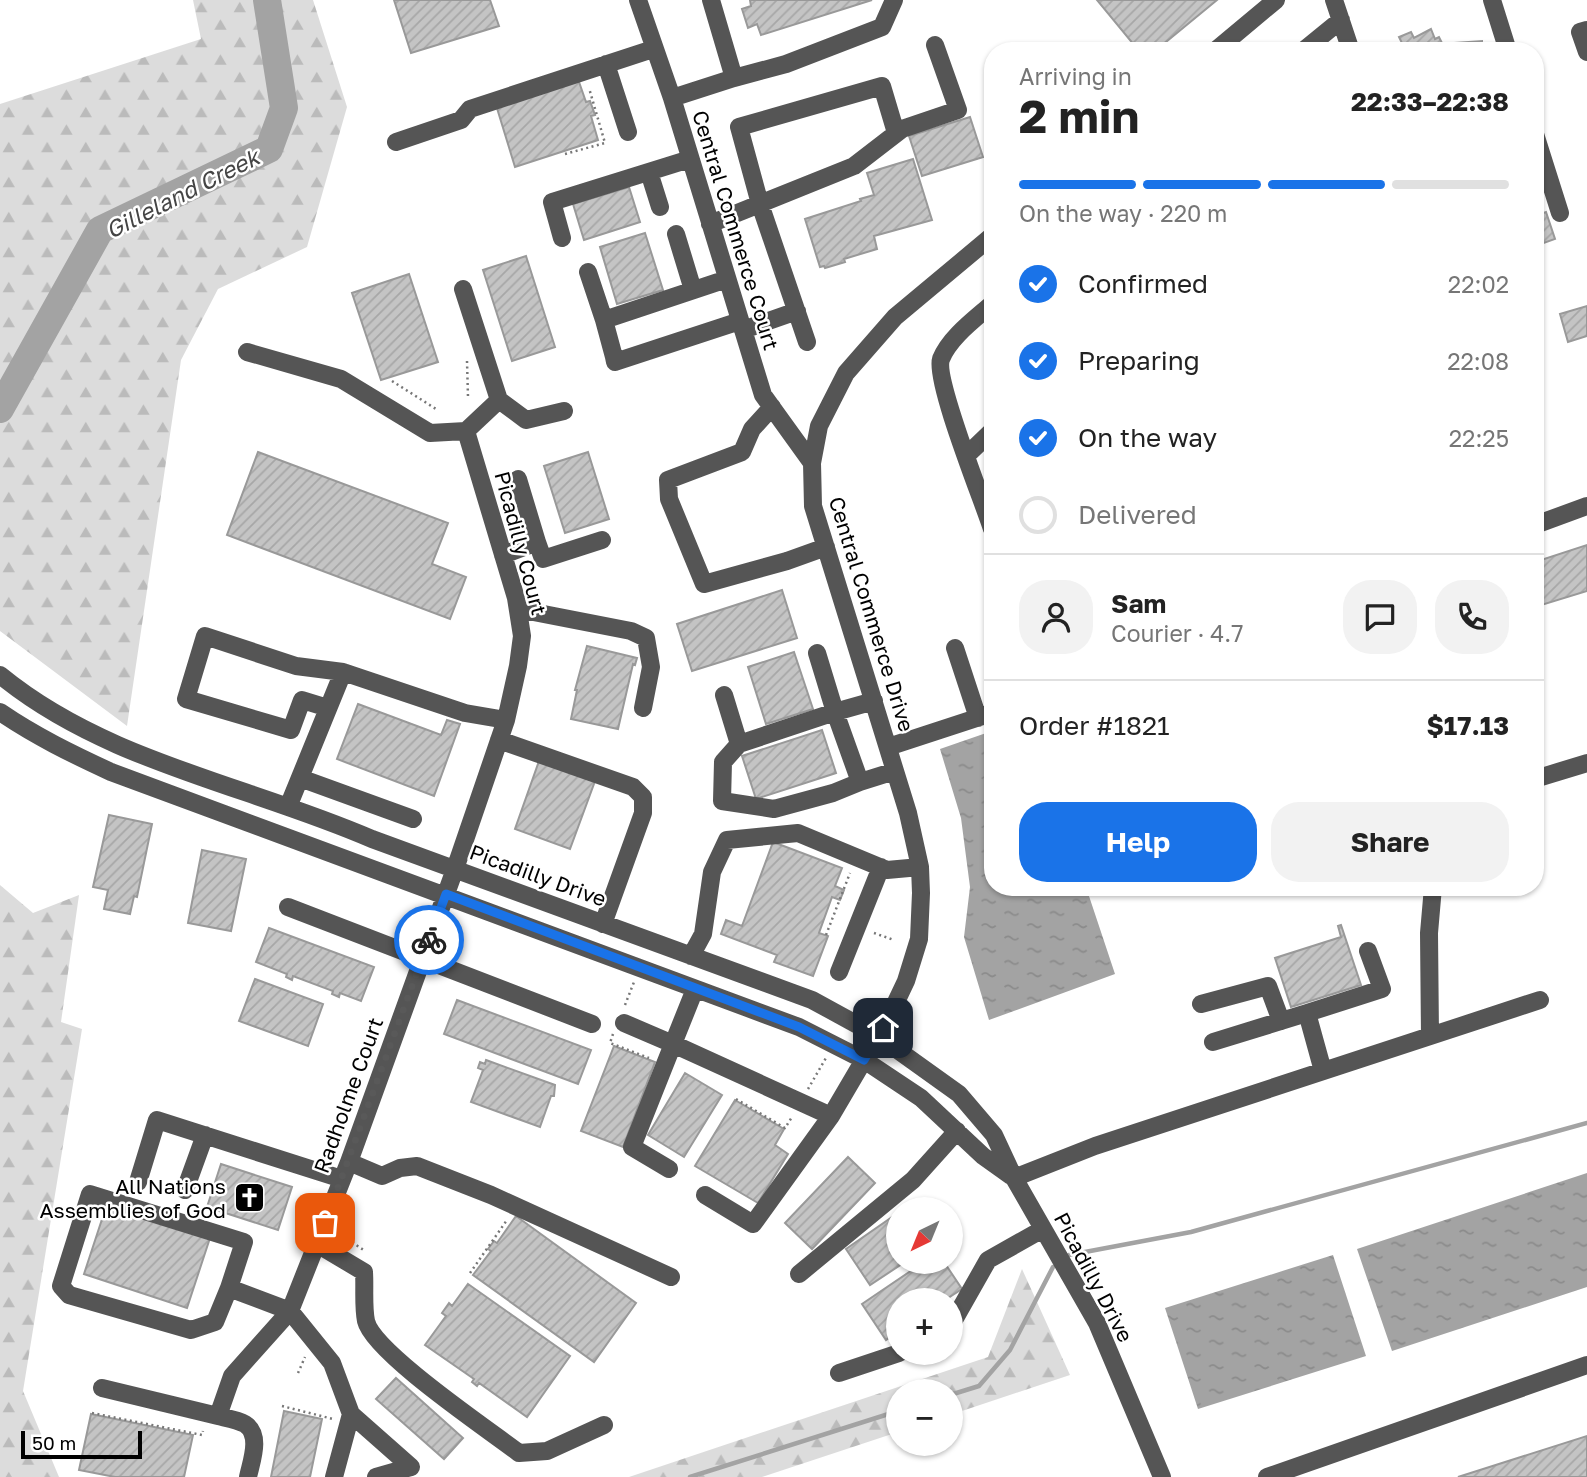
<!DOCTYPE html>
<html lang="en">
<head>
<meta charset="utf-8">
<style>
  body { margin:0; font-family:"Golos Text",sans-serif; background:#f2f2f2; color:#222; height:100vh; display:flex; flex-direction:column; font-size:26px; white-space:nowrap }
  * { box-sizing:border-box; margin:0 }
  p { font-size:23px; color:#767676 }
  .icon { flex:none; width:38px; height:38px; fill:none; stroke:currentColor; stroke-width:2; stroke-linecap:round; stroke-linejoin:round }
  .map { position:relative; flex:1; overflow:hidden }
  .panel { position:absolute; left:984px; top:42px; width:560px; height:854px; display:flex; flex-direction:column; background:#fff; border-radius:28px; box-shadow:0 2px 5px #0004 }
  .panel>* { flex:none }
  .needle { width:46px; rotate:223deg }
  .buttons { position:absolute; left:886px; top:1197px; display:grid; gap:14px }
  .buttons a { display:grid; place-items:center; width:77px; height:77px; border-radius:50%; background:#fff; box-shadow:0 2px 5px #0004; font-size:35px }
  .scale { position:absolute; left:21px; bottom:18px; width:121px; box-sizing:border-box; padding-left:7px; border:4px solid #000; border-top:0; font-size:19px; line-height:24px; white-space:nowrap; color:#000; -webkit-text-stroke:5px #fff; paint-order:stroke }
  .pin { position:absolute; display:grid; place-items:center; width:60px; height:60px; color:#fff; margin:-30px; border-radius:14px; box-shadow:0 4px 10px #0006 }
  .courier { position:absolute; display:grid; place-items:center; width:70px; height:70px; margin:-35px; border:5px solid #1a73e8; border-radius:50%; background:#fff; color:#222; box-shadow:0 2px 9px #0007 }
  .head em { font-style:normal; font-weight:700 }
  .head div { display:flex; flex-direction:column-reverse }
  .head { display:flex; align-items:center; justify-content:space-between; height:119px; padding:0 35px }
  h1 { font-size:46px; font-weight:700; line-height:52px }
  .bar { display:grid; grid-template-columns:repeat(4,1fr); gap:10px 7px; align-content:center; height:84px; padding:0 35px }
  .bar i { height:9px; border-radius:5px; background:#e0e0e0 }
  .bar .on { background:#1a73e8 }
  .bar p { grid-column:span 4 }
  .line { display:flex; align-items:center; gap:18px; padding:0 35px; border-top:2px solid #e0e0e0 }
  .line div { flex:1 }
  .round { display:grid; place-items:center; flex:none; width:74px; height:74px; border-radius:28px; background:#f2f2f2 }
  ol { padding:0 35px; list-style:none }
  li { display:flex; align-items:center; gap:21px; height:77px }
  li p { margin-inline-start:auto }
  li .icon { padding:7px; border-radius:50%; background:#1a73e8; color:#fff; stroke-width:4 }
  li:last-child { color:#767676 }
  li i { width:38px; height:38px; border:4px solid #e0e0e0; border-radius:50% }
  .action { display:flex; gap:14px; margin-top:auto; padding:14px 35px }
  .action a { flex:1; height:80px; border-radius:28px; background:#1a73e8; color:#fff; font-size:28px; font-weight:700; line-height:80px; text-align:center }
  .action a+a { background:#f2f2f2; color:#222 }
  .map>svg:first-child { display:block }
  .forest { fill:url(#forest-firs) }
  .water { fill:url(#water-ripples) }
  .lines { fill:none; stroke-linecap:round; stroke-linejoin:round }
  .stream { stroke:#a3a3a3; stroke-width:4.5 }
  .river { stroke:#a3a3a3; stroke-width:28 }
  .building { fill:url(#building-hatch); stroke:#999; stroke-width:2 }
  .path { stroke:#777; stroke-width:2.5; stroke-dasharray:2 3.5; stroke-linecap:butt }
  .minor { stroke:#555; stroke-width:18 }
  .done { stroke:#595959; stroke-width:7; stroke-dasharray:0 12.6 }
  .route { stroke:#1a73e8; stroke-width:9 }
  .labels { text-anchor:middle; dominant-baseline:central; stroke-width:5; stroke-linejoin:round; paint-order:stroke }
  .street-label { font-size:21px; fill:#000; stroke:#fff }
  .poi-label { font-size:21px; fill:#000; stroke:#fff; text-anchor:end }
  .water-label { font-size:23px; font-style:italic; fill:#444; stroke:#fff }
</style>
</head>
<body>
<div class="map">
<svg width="1587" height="1477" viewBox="0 0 1587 1477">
  <defs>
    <pattern id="forest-firs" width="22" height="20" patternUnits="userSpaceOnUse" patternTransform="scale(1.75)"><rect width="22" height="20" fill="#dcdcdc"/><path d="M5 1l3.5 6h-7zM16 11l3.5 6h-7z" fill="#bbb"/></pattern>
    <pattern id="water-ripples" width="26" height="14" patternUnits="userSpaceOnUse" patternTransform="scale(1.75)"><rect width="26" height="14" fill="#a3a3a3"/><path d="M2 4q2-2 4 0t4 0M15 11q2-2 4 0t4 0" fill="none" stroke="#8b8b8b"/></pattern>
    <pattern id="building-hatch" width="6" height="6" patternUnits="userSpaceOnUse" patternTransform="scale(1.75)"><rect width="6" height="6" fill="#c4c4c4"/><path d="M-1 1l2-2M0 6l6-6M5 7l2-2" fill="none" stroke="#a7a7a7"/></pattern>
  </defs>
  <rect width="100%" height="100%" fill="#fff"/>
  <path class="forest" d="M193 0H313L347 107 307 247 218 289 181 360 127 726 0 631V104L201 39Z
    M0 885 33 913 79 895 61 1022 82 1029 23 1391 59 1477H0Z
    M1022 1269 1070 1375 950 1415V1391H898V1432L762 1477H629L988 1357Z"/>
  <path class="water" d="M992 731V887H1086L1115 974 989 1020 964 937 970 887 961 818 940 749Z
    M1587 1173V1287L1392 1351 1357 1249Z
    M1333 1255 1366 1356 1198 1409 1165 1308Z"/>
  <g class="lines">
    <path class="stream" d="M1069 1255 1191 1232 1587 1123
      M950 1395 979 1386 1010 1350 1053 1267
      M690 1477 898 1411"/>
    <path class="river" d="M0 409 100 230 269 149 284 108 267 0"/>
  </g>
  <path class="building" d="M394 0H490L499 26 411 53Z
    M750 0H872L761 35 757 24 748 28 742 9 751 6Z
    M1097 0H1217L1155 51H1139Z
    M1431 29 1435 39 1439 37 1444 47 1436 51H1399L1397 46 1402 43 1399 37 1411 32 1414 38Z
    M1482 41V51H1456L1455 43Z
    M578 79 586 102 590 101 595 115 591 116 598 140 515 167 496 105Z
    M970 117 983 157 922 176 909 136Z
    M913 159 932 220 874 236 877 249 844 259 845 262 825 268 824 266 820 267 805 219 861 201 860 199 874 195 867 173Z
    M629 187 640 222 584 240 573 204Z
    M1546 212 1555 239 1535 246V216Z
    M645 233 663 290 617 304 600 247Z
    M526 256 555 347 512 361 483 270Z
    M409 274 438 362 381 380 352 293Z
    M1587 306V336L1568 342 1560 314Z
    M258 452 448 523 432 564 466 577 450 619 227 535Z
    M588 452 609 519 565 533 544 466Z
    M1587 545V591L1535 607V562Z
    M782 590 797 638 692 671 677 624Z
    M587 646 637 658 635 665 633 664 618 729 571 719 577 690H575Z
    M794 652 813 709 766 724 748 667Z
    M358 704 441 735 447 720 460 724 434 796 337 759Z
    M822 730 836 773 756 799 742 756Z
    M539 761 595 781 570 849 515 829Z
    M109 815 152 824 137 897 134 896 130 914 104 909 108 890 93 887Z
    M773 842 842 868 835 886 844 890 840 900 832 897 819 933 828 936 813 976 774 962 777 955 721 934 726 920 742 926Z
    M202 850 246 859 231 931 188 923Z
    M1341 925 1361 985 1291 1007 1275 958 1341 937 1338 926Z
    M269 928 374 967 361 1001 340 993 339 997 332 994 333 991 293 976 292 980 286 977 287 974 256 962Z
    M255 979 323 1004 308 1046 239 1021Z
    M457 1000 591 1050 578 1084 444 1034Z
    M614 1046 655 1062 623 1147 581 1131Z
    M486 1060 555 1085 554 1096H551L540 1127 471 1102 483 1070 478 1068 480 1062 485 1064Z
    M685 1073 722 1095 684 1157 648 1135Z
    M735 1100 784 1129 775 1145 788 1154 758 1203 695 1166Z
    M848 1157 875 1183 812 1249 785 1223Z
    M221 1164 292 1187 278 1230 207 1207Z
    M107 1204 210 1238 187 1308 84 1274Z
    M898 1213V1262H905L870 1285 846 1249Z
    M516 1216 636 1303 594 1362 473 1275 491 1251 488 1249 494 1241 497 1243Z
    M924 1262H944L962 1289 945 1300H898V1332L886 1340 862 1304Z
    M468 1284 570 1356 527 1417 479 1383 477 1386 472 1382 474 1379 425 1345 446 1316 442 1313 449 1303 452 1306Z
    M396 1378 463 1438 444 1459 376 1399Z
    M284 1411 322 1419 310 1477H271Z
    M91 1414 193 1435 184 1477H115L79 1470Z
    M1587 1436V1477H1458Z"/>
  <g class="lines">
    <path class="path" d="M565 154 605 143 589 88
      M467 361 468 397
      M392 381 436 409
      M874 933 894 940
      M826 935 850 873
      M625 1005 634 982
      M613 1034 610 1043 649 1058
      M808 1089 826 1058
      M736 1099 785 1128 792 1117
      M343 1236 365 1251
      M470 1273 507 1220
      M298 1373 305 1357
      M282 1406 333 1419
      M92 1413 202 1435 203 1431"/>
    <path class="minor" d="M638 0 672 98 763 395 812 463
      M1334 0 1351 51
      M1492 0 1508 51
      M1587 30 1580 32 1587 52
      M1215 51 1276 0
      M1303 51 1341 20
      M606 64 628 132
      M734 78 786 64 882 27 894 0
      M672 98 734 78 711 0
      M1535 134 1560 213
      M396 142 461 120 470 109 653 49
      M649 172 660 207
      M710 224 854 166 902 129 958 110 935 45
      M676 234 693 290
      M562 238 552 202 690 159
      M588 272 604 320
      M727 279 604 320 614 357 615 362 740 321
      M992 304C975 319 950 337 941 359 934 380 983 501 992 529
      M743 330 797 311
      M807 342 760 204 739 127 882 86 896 133
      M247 352 341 379 430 433 466 431 499 400 463 289
      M499 400 526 420 564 411
      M772 407 752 429 742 452 668 480 669 499 704 584 787 561 826 547
      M967 455 992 431
      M518 479 537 542
      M1535 525 1587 506
      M503 555 537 542 543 559 602 540
      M518 609 631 631 646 638 651 667 643 708
      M955 648 978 718
      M817 653 835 712 874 701
      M0 675C106 762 248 785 372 839L812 1000 878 1036 959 1094 994 1135 1014 1178 1097 1323 1162 1477
      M724 695 739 744 723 762 722 801 774 809 833 793 860 782
      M328 708 302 700 291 730 186 699 205 636 296 666 343 672
      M0 712C35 736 72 754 111 772L799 1027 864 1060 921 1098 983 1156 1011 1176
      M499 740 633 787 643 797V813L603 924
      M739 744 835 712 860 782 895 771
      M888 747 992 713
      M300 778 413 819
      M1535 779 1587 763
      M288 807 343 672 465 713 506 720
      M288 907 592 1024
      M691 956 703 934 712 872 727 840 798 833 887 870 920 867
      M839 972 881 867
      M695 989 673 1044 831 1116 888 1019 906 981 919 939 921 893 920 867 908 813 813 506 812 463 819 426 846 373 895 317 992 236
      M1201 1004 1268 986 1281 1021
      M1307 1013 1382 989 1368 951
      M624 1023 673 1044 632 1147 669 1169
      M1430 1036 1429 933 1433 887
      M1213 1042 1307 1013 1323 1071
      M349 1162 382 1176 400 1168 417 1166 491 1195 671 1277
      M1014 1178 1095 1146 1540 1000
      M138 1182 157 1120 342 1179
      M185 1190 205 1135
      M705 1195 753 1224 831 1116
      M317 1244 364 1272C365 1288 363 1306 366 1321 373 1352 489 1430 519 1453L547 1451 604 1425
      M799 1274 913 1180 957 1131
      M229 1288 215 1322 191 1330 69 1295 61 1286 90 1194 244 1242 229 1288 290 1311 332 1363 351 1414 411 1467 376 1477
      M950 1327 988 1260 1043 1229
      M839 1373 899 1353
      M102 1388 218 1416
      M248 1477C251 1462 262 1435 245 1424 238 1420 226 1418 218 1416L232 1376 290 1311 349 1162 455 869 506 720 518 666 522 636 516 598 466 431
      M334 1477 351 1414
      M1267 1477 1587 1365"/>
  </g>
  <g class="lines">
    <path class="done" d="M325 1223 429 940"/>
    <path class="route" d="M429 940 446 894 799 1027 864 1060 883 1028"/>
  </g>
  <defs>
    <symbol id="church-square" viewBox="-11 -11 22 22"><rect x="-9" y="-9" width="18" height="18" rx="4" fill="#000" stroke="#fff"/><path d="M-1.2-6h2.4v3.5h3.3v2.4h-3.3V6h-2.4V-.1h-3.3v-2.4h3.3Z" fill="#fff"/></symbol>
  </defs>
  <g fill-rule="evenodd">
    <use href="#church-square" x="232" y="1180" width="35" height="35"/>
  </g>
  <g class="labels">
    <g class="street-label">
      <text transform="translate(736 230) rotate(73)">Central Commerce Court</text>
      <text transform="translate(521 543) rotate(75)">Picadilly Court</text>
      <text transform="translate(872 614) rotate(73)">Central Commerce Drive</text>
      <text transform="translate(538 875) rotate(20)">Picadilly Drive</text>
      <text transform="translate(348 1095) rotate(-70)">Radholme Court</text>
      <text transform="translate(1094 1277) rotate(62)">Picadilly Drive</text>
    </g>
    <g class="poi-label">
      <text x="226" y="1186">All Nations<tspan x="226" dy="24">Assemblies of God</tspan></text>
    </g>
    <g class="water-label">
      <text transform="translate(182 193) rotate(-27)">Gilleland Creek</text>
    </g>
  </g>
</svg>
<div class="buttons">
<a><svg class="needle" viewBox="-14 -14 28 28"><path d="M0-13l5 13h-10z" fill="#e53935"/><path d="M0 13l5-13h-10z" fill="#767676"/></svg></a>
<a>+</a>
<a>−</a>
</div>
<div class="scale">50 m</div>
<div class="pin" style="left:325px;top:1223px;background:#ea580c"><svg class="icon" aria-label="bag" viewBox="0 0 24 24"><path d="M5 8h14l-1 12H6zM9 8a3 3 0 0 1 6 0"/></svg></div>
<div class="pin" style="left:883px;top:1028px;background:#1f2937"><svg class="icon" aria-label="home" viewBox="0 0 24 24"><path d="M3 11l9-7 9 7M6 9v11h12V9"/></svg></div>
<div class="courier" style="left:429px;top:940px"><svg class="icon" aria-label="bike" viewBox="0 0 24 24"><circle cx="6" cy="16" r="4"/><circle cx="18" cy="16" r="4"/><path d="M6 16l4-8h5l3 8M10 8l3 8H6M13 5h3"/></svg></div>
<section class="panel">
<div class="head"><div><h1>2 min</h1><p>Arriving in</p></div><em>22:33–22:38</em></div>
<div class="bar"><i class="on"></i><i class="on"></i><i class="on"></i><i></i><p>On the way · 220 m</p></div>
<ol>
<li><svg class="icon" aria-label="check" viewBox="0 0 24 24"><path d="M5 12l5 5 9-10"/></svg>Confirmed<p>22:02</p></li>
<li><svg class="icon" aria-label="check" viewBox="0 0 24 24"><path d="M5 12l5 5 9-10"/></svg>Preparing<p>22:08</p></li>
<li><svg class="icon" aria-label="check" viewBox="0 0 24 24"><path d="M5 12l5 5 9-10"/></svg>On the way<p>22:25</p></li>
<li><i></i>Delivered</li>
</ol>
<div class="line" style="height:126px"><a class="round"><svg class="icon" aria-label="person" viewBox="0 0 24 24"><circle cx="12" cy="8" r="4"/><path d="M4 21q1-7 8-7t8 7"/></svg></a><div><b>Sam</b><p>Courier · 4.7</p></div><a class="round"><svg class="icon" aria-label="chat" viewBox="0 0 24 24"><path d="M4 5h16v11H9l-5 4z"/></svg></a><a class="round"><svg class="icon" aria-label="phone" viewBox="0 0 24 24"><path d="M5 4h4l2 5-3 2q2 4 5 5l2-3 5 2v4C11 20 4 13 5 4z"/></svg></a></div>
<div class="line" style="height:91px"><div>Order #1821</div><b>$17.13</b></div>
<div class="action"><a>Help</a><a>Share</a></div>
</section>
</div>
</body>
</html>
